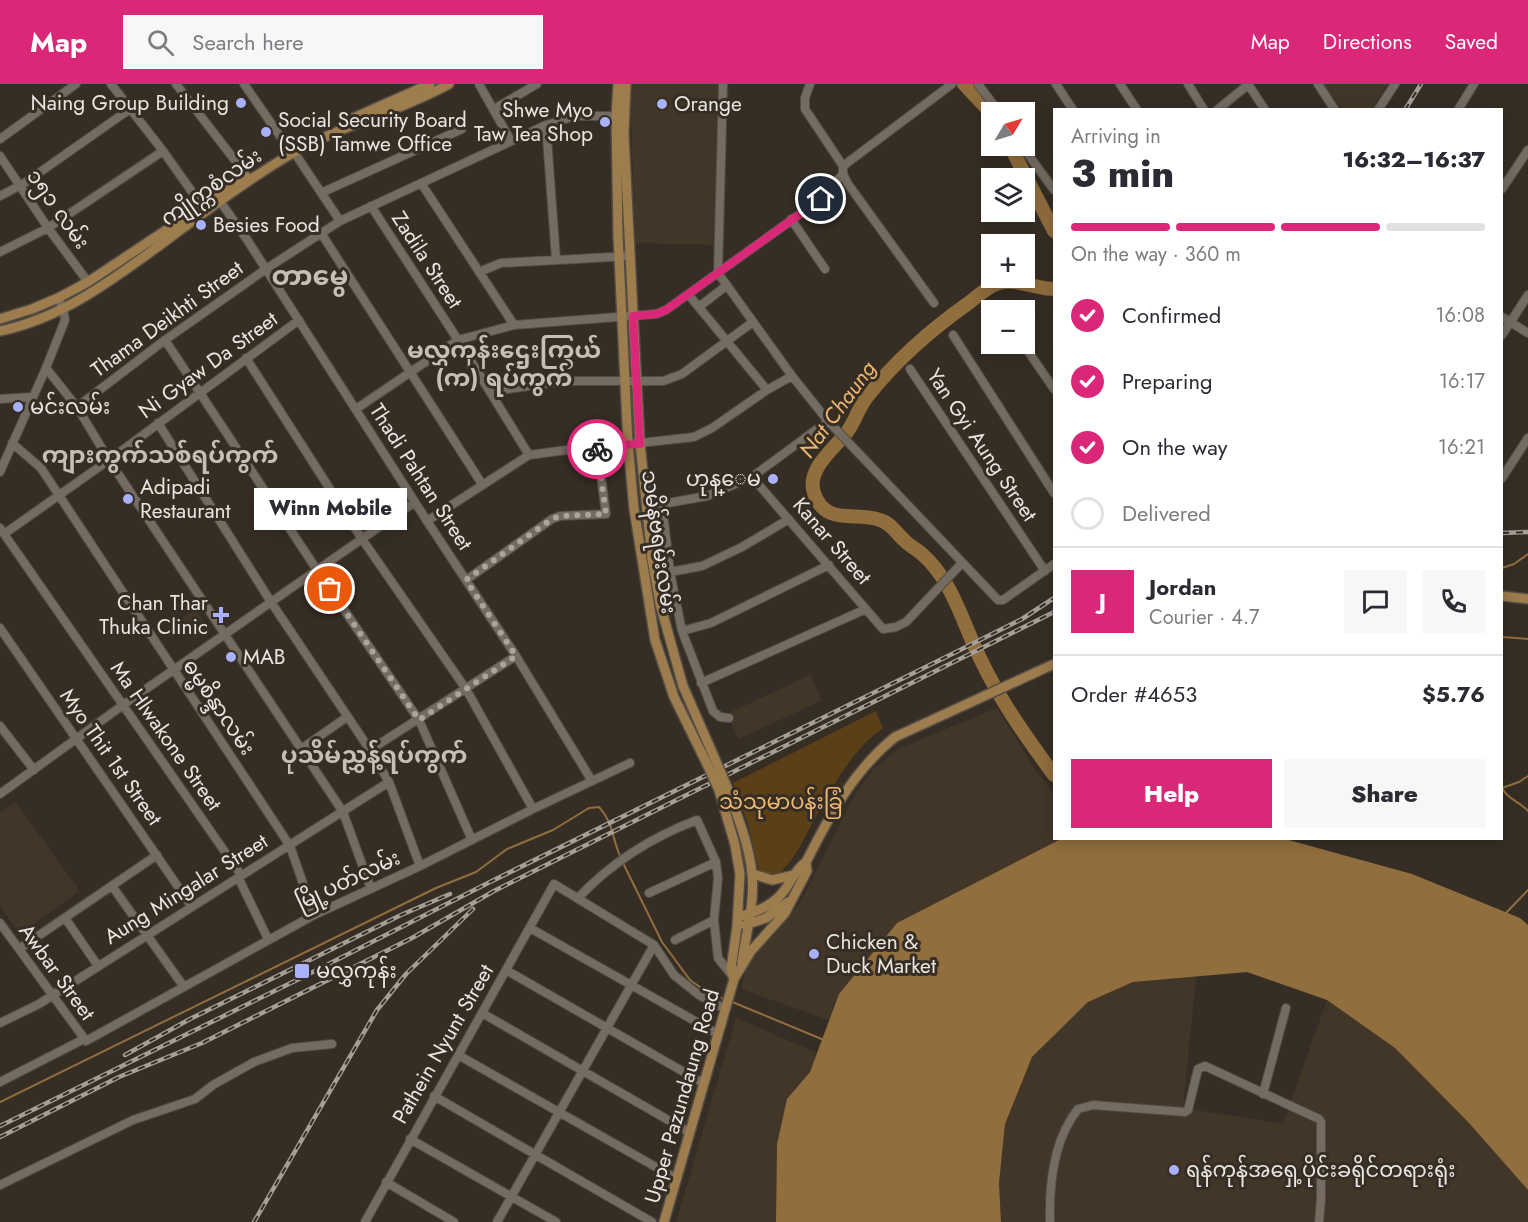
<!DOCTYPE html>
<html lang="en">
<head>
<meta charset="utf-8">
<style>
  body { margin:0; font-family:Jost,"Noto Sans Myanmar",sans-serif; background:#f7f7f7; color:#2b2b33; height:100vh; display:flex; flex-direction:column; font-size:22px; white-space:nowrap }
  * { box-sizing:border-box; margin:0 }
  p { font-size:20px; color:#7c7c81 }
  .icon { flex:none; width:33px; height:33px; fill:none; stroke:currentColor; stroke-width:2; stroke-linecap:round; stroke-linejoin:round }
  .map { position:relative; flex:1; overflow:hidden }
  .sheet { position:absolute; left:1053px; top:24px; width:450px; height:732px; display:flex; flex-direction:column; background:#fff; border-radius:0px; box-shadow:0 3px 15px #0003 }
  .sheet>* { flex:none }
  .needle { width:39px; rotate:52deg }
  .buttons { position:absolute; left:981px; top:18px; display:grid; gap:12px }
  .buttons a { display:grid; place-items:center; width:54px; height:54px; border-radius:0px; background:#fff; box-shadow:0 3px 15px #0003; font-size:30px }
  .pin { position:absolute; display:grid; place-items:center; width:51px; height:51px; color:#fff; margin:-26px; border:3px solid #fff; border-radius:50%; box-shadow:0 2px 6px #0007 }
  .courier { position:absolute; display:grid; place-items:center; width:60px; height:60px; margin:-30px; border:4px solid #db2777; border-radius:50%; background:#fff; color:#222; box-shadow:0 2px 8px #0007 }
  .bubble { position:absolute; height:42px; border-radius:0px; background:#fff; box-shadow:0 3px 15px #0003; font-size:20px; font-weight:800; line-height:42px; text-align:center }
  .headline em { font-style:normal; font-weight:800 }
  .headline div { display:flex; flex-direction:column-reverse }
  .headline { display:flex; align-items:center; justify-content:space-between; height:102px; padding:0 18px }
  h1 { font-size:39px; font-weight:800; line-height:45px }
  .bar { display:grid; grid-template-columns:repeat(4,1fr); gap:9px 6px; align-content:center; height:72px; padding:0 18px }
  .bar i { height:8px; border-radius:4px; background:#e1e1e2 }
  .bar .current { background:#db2777 }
  .bar p { grid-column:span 4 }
  .line { display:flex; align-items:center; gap:15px; padding:0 18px; border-top:2px solid #e1e1e2 }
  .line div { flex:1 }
  .round { display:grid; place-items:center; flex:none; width:63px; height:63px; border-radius:0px; background:#f7f7f7 }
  ol { padding:0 18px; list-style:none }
  li { display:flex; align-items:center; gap:18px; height:66px }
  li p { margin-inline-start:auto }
  li .icon { padding:6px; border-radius:50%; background:#db2777; color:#fff; stroke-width:4 }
  li:last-child { color:#7c7c81 }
  li i { width:33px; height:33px; border:3px solid #e1e1e2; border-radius:50% }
  .button { display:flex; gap:12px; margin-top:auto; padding:12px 18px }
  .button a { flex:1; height:69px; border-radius:0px; background:#db2777; color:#fff; font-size:24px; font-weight:800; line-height:69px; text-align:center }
  .button a+a { background:#f7f7f7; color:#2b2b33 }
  header { display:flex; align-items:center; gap:36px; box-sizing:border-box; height:84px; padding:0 30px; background:#db2777; color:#fff }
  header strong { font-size:28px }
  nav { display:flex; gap:33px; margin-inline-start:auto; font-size:21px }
  .search { width:420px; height:54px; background:#f7f7f7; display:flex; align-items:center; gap:15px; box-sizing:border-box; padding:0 21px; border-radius:0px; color:#7c7c81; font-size:22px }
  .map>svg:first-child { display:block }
  .built { fill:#423628 }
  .green { fill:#5b3f17 }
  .water { fill:#916e3e }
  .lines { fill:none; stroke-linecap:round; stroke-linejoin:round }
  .stream { stroke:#916e3e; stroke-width:2 }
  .river { stroke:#916e3e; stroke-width:14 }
  .minor-casing { stroke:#524c44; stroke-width:10 }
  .major-casing { stroke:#524c44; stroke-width:12 }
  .minor { stroke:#746b61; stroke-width:8 }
  .major { stroke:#9d7c4d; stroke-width:9 }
  .rail-casing { stroke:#a59f98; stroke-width:4.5 }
  .rail { stroke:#362e25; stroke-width:2; stroke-dasharray:7; stroke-linecap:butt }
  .major-bridge-casing { stroke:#524c44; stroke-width:12; stroke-linecap:butt }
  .major-bridge { stroke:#9d7c4d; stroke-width:9 }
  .done { stroke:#aba59e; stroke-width:6; stroke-dasharray:0 10.8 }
  .route { stroke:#db2777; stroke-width:8 }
  .poi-dot { fill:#a9b0fc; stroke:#362e25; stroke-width:2 }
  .labels { text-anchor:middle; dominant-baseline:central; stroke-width:6; stroke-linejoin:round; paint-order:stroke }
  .poi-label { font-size:21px; fill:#eae5df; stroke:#362e25; text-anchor:start }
  .street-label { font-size:21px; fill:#eae5df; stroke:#362e25 }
  .park-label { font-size:21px; fill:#eeb871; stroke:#362e25 }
  .water-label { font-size:22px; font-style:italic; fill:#edb76f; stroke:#362e25 }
  .quarter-label { font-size:24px; font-weight:bold; fill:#c8bfb4; stroke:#362e25 }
  .district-label { font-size:27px; font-weight:bold; fill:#c8bfb4; stroke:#362e25 }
</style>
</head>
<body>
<header>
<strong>Map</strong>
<div class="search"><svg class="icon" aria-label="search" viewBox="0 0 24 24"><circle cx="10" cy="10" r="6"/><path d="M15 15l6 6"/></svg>Search here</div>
<nav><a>Map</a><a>Directions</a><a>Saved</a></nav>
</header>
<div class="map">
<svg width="1528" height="1138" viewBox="0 0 1528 1138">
  <rect width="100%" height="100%" fill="#362e25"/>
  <path class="built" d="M630 0H729L721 161 635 159Z
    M1323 0H1387L1371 26 1342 25Z
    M194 525 209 543 195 555 180 536Z
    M810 591 822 616 739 655 727 630Z
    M997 624 1034 684 1054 709V754L1061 755 897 839 839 910 829 936 741 905 747 881 799 821 854 712 874 684 900 664Z
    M15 718 80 807 20 850 0 822V729Z
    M1196 892 1183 1024 1283 1040 1327 916 1395 964 1469 1039 1528 1106V1138H1001L999 1099 1005 1040 1032 973 1088 918 1133 898Z
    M736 934 817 969 810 988 787 1015 777 1060 776 1138H676Z"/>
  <path class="green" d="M876 627 883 644C851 666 831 706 812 740 802 758 793 780 775 792L759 787 748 740 733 699Z"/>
  <path class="water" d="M1061 755H1285L1412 790 1520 834 1528 841V1106L1469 1039 1395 964 1327 916 1247 888 1133 898 1088 918 1032 973 1005 1040 999 1099 1001 1138H776L777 1060 787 1015 810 988 839 910 897 839Z"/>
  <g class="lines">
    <path class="stream" d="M1502 484 1514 480 1528 470
      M1502 553 1528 555
      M1528 692 1519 698 1502 704C1507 715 1520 718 1528 727
      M623 779 662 858 690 896 707 908 724 915
      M1505 830 1528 806
      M730 917 824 956
      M0 1018 436 804 476 788 507 765 553 746 589 724 599 723C614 739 612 756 621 774"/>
    <path class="river" d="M964 0 992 30
      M1010 62 1054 147
      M1054 205C1037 205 1013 193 996 200 986 204 979 211 970 218 933 244 895 277 867 313 858 324 855 338 847 348 834 365 806 385 814 409 825 443 857 427 880 436 891 439 896 449 904 456 909 462 917 465 922 470 952 496 962 537 979 572 999 615 1026 653 1054 691"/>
    <defs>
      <path id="minor" d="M111 0 163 67 202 122
        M176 0 247 92
        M244 0 289 65
        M479 0 511 57
        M810 0 805 14V25L843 82V90L848 100 934 219
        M978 0 999 28
        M1056 0 1073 26
        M1120 0 1137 26
        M1188 0 1204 26
        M1248 0 1265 26
        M1318 0 1335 26
        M494 25 537 0
        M1217 26 1249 0
        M1378 26 1395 0
        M1458 26 1474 0
        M546 41 556 175
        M0 55 76 0
        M1022 62 1054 106
        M294 68 340 137
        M0 72 48 144 88 198
        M843 82 952 0
        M421 99 514 241
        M1502 105 1528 66
        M321 109 462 45
        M0 112 23 100 130 25
        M217 113 246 154 427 437 516 572 592 697
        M371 122 458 256 529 371
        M791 135 825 185
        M321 149 482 400
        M0 168 48 144 163 67
        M479 188 501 179 630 172
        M718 189 792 292 828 337 998 516H1003L1054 480
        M718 189 723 0
        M688 210 767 306
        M700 222 726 202
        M1502 233 1528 249
        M953 251 1054 409
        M1502 251 1528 211
        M165 256 317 486 419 636 472 756
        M1023 260 1054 305
        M246 274 362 455 466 605 533 725
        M46 284 77 323 109 376 343 728 371 805
        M910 285 1045 487
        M491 309 494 307 565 297H663L682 290 753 238
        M0 315 32 313
        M77 323 165 256 266 185 340 137 546 41 575 32H619
        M356 325 458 256 514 241 656 230 666 226 821 115 843 90
        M158 339 271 518 370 666 389 698 420 782
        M12 359 41 384 290 762 314 831
        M0 388 46 284 65 236 63 224 58 214
        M752 393 883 545 896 543 906 538 962 479
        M1502 394 1528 354
        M662 420 670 488 682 547 713 627 720 633 729 634
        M646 423 707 412 752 393 828 337
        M427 437 529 371 597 362 640 359 694 353 712 344 767 306 792 292
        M0 444 241 791
        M4 450 109 376 299 236
        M670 488 702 482 742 463 789 435
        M466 496 552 435 560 432 606 430 597 362
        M0 544 192 823
        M682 547 711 539 829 481
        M701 599 866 525
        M0 642 34 686
        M301 665 347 633
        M370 666 516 572
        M0 710 123 621 415 418
        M238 793 268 855
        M112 802 184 903
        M649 809 716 778
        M578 814C611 779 652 753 697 736L716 778 718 794 714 836 718 874 733 893
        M65 834 98 882
        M0 839 86 957 314 831 420 782 533 725 630 679
        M530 844 718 950
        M675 856 714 836
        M19 865 157 771
        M506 886 703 999
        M482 929 689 1048
        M0 939 39 920 389 698
        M458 971 677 1095
        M0 998 84 955
        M1263 1010 1286 924
        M434 1012 652 1138
        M410 1055 556 1138
        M386 1098 454 1138
        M0 1101 133 1036 195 1015 213 1001 254 978 292 964 332 960
        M365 1138 554 800 654 861 674 891 699 911 725 925
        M497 1138 654 861
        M1050 1138C1049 1100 1053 1056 1078 1025L1093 1021 1185 1028 1188 1026 1198 985 1205 982 1319 1035 1321 1038V1115L1319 1138"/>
      <path id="major" d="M618 0 616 32 618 152 628 360 634 425 655 556 674 613 706 678
        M626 0 624 50 633 229 640 359 652 475 660 520 683 602 715 675
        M344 38 430 0
        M0 235 32 225 58 214 88 198 246 93
        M0 247C59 235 108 199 156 164 198 133 241 100 286 73 337 42 397 29 449 0
        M1502 512 1528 515
        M727 703C737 731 749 760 752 789 755 819 746 849 742 878
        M719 706 735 761 740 790 737 843 731 885 734 895
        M753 790 772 796 794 791
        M738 833C757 828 775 821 786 804 793 794 796 785 806 778 830 731 853 687 895 653L1054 580
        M745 841 766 834 788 818
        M664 1138 734 895 751 867 785 829 807 787 806 778"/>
    </defs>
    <use href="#minor" class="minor-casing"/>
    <use href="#major" class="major-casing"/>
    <use href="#minor" class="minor"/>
    <use href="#major" class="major"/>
    <defs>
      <path id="rail" d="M1405 26 1421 0
        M1502 449 1528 448
        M125 971 190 935 401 831 450 810
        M0 1042 303 893 490 798 946 573 1022 535 1054 514
        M0 1053 119 993 202 959 412 854 494 807 1054 528
        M254 1138 377 926 406 890 473 825"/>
    </defs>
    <use href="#rail" class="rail-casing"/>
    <use href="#rail" class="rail"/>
    <defs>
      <path id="major-bridge" d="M715 675 727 703
        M706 678 719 706"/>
    </defs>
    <use href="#major-bridge" class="major-bridge-casing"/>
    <use href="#major-bridge" class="major-bridge"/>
  </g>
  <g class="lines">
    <path class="done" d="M330 505 419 636 516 572 466 496 552 435 560 432 606 430 597 365"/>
    <path class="route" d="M597 365V362L640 360 633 232 656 230 666 226 821 115"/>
  </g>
  <g class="poi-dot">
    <circle cx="241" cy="19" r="6"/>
    <circle cx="662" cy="20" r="6"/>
    <circle cx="605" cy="38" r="6"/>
    <circle cx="266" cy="48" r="6"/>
    <circle cx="201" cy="141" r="6"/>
    <circle cx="18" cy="323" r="6"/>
    <circle cx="773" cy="395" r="6"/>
    <circle cx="128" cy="415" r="6"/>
    <path d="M218 522h6v6h6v6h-6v6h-6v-6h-6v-6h6z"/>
    <circle cx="231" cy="573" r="6"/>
    <circle cx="814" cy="870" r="6"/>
    <rect x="294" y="879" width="16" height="16" rx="3"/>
    <circle cx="1174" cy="1086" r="6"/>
  </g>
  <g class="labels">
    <g class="poi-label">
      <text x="229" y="19" text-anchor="end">Naing Group Building</text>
      <text x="674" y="20">Orange</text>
      <text x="593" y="26" text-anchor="end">Shwe Myo<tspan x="593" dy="24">Taw Tea Shop</tspan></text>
      <text x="278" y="36">Social Security Board<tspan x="278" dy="24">(SSB) Tamwe Office</tspan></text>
      <text x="213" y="141">Besies Food</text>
      <text x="30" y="323">မင်းလမ်း</text>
      <text x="761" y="395" text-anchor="end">ဟုန္ေမ</text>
      <text x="140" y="403">Adipadi<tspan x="140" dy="24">Restaurant</tspan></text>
      <text x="208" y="519" text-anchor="end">Chan Thar<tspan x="208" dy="24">Thuka Clinic</tspan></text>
      <text x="243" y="573">MAB</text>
      <text x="826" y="858">Chicken &amp;<tspan x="826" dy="24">Duck Market</tspan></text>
      <text x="316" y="887">မလွှကုန်း</text>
      <text x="1186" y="1086">ရန်ကုန်အရှေ့ပိုင်းခရိုင်တရားရုံး</text>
    </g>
    <g class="street-label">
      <text transform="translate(211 103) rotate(-35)">ကျိုက္ကစံလမ်း</text>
      <text transform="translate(58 125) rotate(55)">၁၅၁ လမ်း</text>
      <text transform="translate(427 176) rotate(57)">Zadila Street</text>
      <text transform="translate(167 235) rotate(-36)">Thama Deikhti Street</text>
      <text transform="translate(208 281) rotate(-36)">Ni Gyaw Da Street</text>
      <text transform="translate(982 361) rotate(56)">Yan Gyi Aung Street</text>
      <text transform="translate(421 393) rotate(57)">Thadi Pahtan Street</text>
      <text transform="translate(832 457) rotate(49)">Kanar Street</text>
      <text transform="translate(659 458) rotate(82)">သမိန်ဗရမ်းလမ်း</text>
      <text transform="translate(219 623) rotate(56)">ဓမ္မစိန္ဒာလမ်း</text>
      <text transform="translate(166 652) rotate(55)">Ma Hlwakone Street</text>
      <text transform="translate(111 673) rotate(55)">Myo Thit 1st Street</text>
      <text transform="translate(348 796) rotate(-25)">မြို့ပတ်လမ်း</text>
      <text transform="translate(186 805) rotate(-32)">Aung Mingalar Street</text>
      <text transform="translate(57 888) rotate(54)">Awbar Street</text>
      <text transform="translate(443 960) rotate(-60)">Pathein Nyunt Street</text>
      <text transform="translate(682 1012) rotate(-74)">Upper Pazundaung Road</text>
    </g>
    <g class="park-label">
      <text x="781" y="718">သံသုမာပန်းခြံ</text>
    </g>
    <g class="water-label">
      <text transform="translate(837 325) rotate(-54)">Nat Chaung</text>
    </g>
    <g class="quarter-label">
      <text x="504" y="265">မလွှကုန်းဌေးကြွယ်<tspan x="504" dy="28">(က) ရပ်ကွက်</tspan></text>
      <text x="160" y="370">ကျားကွက်သစ်ရပ်ကွက်</text>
      <text x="374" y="670">ပုသိမ်ညွှန့်ရပ်ကွက်</text>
    </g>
    <g class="district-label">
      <text x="310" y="191">တာမွေ</text>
    </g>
  </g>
</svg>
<div class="buttons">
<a><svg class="needle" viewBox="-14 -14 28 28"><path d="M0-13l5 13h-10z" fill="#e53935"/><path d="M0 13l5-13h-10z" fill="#7c7c81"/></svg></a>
<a><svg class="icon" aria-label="layers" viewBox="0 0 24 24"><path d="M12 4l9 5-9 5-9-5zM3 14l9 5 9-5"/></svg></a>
<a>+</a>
<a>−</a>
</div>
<div class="pin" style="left:330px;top:505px;background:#ea580c"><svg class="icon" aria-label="bag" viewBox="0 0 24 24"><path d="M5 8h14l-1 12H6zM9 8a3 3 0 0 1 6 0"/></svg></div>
<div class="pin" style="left:821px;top:115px;background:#1f2937"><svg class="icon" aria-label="home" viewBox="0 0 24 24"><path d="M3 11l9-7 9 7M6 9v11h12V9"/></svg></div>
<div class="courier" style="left:597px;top:365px"><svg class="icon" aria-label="bike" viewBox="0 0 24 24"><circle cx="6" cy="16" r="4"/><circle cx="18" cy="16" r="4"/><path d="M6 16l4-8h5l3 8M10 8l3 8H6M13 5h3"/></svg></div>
<div class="bubble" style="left:254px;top:404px;width:153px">Winn Mobile</div>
<section class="sheet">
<div class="headline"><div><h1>3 min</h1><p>Arriving in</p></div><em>16:32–16:37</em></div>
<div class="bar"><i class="current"></i><i class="current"></i><i class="current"></i><i></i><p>On the way · 360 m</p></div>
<ol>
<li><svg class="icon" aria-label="check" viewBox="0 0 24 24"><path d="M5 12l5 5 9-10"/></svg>Confirmed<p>16:08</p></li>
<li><svg class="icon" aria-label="check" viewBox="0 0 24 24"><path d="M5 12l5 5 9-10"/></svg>Preparing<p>16:17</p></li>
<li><svg class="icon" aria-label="check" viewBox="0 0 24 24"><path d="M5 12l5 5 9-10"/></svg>On the way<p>16:21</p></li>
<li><i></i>Delivered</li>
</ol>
<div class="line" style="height:108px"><b class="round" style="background:#db2777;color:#fff">J</b><div><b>Jordan</b><p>Courier · 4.7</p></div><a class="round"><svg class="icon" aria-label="chat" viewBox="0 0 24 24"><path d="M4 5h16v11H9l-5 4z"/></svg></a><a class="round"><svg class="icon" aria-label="phone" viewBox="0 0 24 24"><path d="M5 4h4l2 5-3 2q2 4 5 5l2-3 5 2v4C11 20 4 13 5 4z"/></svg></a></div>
<div class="line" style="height:78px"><div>Order #4653</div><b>$5.76</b></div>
<div class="button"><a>Help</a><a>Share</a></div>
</section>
</div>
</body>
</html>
